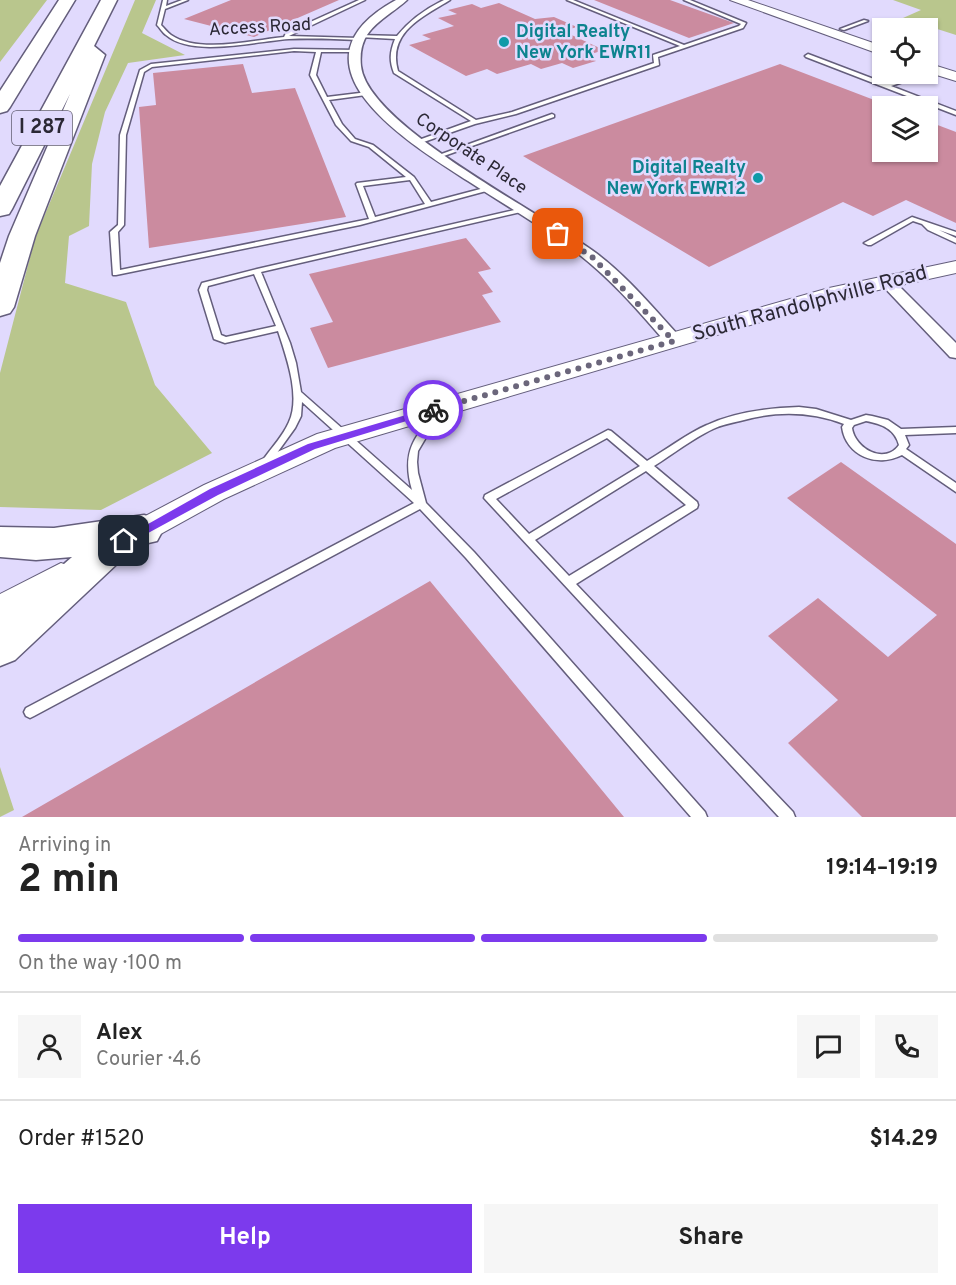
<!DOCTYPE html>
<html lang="en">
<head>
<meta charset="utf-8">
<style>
  body { margin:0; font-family:Overpass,sans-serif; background:#f6f6f6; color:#222; height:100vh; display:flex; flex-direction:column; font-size:22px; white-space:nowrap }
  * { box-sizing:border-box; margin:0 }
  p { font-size:20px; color:#767676 }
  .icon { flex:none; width:33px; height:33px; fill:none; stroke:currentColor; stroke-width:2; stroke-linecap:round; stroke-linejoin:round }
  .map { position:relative; height:817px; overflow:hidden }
  .side { display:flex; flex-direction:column; background:#fff; flex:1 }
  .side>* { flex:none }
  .fabs { position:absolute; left:872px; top:18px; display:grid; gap:12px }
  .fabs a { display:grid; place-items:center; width:66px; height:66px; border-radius:0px; background:#fff; box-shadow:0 2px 4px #0004; font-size:30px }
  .pin { position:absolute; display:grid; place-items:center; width:51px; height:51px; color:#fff; margin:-26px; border-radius:12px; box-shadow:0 3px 9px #0006 }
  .courier { position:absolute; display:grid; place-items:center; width:60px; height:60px; margin:-30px; border:4px solid #7c3aed; border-radius:50%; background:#fff; color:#222; box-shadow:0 2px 8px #0007 }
  .head em { font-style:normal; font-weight:700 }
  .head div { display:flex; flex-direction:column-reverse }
  .head { display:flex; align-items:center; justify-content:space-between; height:102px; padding:0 18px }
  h1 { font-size:39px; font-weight:700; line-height:45px }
  .bar { display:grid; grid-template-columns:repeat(4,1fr); gap:9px 6px; align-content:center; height:72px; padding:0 18px }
  .bar i { height:8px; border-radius:4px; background:#e0e0e0 }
  .bar .selected { background:#7c3aed }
  .bar p { grid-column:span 4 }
  .line { display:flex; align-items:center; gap:15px; padding:0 18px; border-top:2px solid #e0e0e0 }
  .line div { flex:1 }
  .round { display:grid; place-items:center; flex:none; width:63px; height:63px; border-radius:0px; background:#f6f6f6 }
  .primary-button { display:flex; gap:12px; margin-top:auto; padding:12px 18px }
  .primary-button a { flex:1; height:69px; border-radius:0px; background:#7c3aed; color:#fff; font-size:24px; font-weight:700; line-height:69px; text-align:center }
  .primary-button a+a { background:#f6f6f6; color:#222 }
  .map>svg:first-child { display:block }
  .green { fill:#b9c68d }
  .building { fill:#cb8b9f }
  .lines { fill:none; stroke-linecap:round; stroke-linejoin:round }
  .lane-casing { stroke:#645e7c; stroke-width:3 }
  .street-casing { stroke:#645e7c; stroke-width:3 }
  .secondary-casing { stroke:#645e7c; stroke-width:2 }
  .highway-casing { stroke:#645e7c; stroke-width:3 }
  .lane { fill:#fff; fill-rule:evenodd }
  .street { fill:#fff; fill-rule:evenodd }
  .secondary { fill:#fff; fill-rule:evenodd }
  .highway { fill:#fff; fill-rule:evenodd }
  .route { fill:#7c3aed }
  .done { stroke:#6b667b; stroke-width:6; stroke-dasharray:0 10.8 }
  .culture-dot { fill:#0f9aa8; stroke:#e1dafd; stroke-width:2 }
  .labels { text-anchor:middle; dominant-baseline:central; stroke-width:5; stroke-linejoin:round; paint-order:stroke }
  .far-street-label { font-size:18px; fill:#2b2835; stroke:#e1dafd }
  .far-culture-label { font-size:18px; font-weight:bold; fill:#0d838f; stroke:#e1dafd; text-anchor:start }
  .shield { fill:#e1dafd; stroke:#625d71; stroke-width:1.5 }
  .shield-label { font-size:20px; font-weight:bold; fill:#2b2835 }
  .street-label { font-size:21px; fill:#2b2835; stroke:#e1dafd }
</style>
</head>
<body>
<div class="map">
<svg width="956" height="817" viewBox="0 0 956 817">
  <rect width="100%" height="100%" fill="#e1dafd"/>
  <path class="green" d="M0 0H47L0 62Z
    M135 0H156L142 33 185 55 128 63 105 112 92 164 89 226 69 236 65 283 126 302 155 385 212 453 101 510 0 507V373L35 238Z
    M893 0H956V35L903 18 921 10Z
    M0 767 14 810 0 817Z"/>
  <path class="building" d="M231 0H339L254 37 184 19Z
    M594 0H670L734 23 689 38Z
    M499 3 535 19 554 17 577 27 563 31 604 50 585 56 596 61 573 68 562 63 541 69 531 64 497 74 487 69 466 76 409 45 431 39 422 35 454 26 438 18 457 14 448 10 472 4 481 8Z
    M243 64 252 93 295 88 346 217 149 248 139 107 156 105 153 73Z
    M780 64 882 103V152H927V121L956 132V223L906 200 873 216 843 202 709 267 523 156Z
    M466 238 491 269 478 272 493 292 482 295 501 322 328 368 310 328 333 322 309 274Z
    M841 462 956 544V817H862L788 743 838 700 768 636 818 598 888 657 937 615 787 498Z
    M430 581 624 817H22Z"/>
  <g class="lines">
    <defs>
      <path id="lane" d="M163 0H167L166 6 182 0H188L165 9 161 25C164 28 168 33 171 35 199 54 253 40 284 37L286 33 359 0H365L289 36 359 38 361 39 359 40C336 39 312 38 289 39 257 41 192 58 166 35 163 33 160 28 157 25Z
        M444 0H450C423 17 387 32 398 71L476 120 512 112 654 63 653 55 680 46 567 0H573L684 45 739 26 741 24 684 0H690L746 23 743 28 658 57 659 65 516 114 475 124 418 144 416 143V141L471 121 394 73C389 60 390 52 395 39L359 37 357 36 359 35 397 36C410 20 425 9 444 0Z
        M864 20 868 21 844 30 840 29Z
        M294 49 358 50V52H321L316 75 327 97 368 92V94L366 95 329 100 342 124 355 139 373 145 414 177 431 202 488 187 490 188V190L360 225 116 275H113L110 232 118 225 120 135 140 70 151 64ZM294 51 316 52 310 75 336 125 351 141 369 147 406 177 357 183 356 184 369 219 120 270 118 232 124 225 126 135 144 72 152 67ZM410 180 425 204 375 217 363 186Z
        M808 54 887 84 918 74H924V75L891 86 956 111V115L806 57 805 56Z
        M552 114 554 115V117L441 157 436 156Z
        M523 208 525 209V211L261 272 290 343 296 363 301 392 412 490C401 452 414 433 443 409H449L451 411 428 434 418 451 417 462 418 473 426 503 474 552 705 812 707 817H691L466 558 420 509 34 716 30 718 26 716 24 712 26 708 414 503 302 402 301 416 295 428 269 464H263L261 462 263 460C272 447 283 436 289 422 301 396 286 356 278 331L225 343 214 339 199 290 202 283 257 269ZM254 274 276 326 226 337 221 335 207 290 208 286Z
        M912 217 956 232V236L939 230 956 238V243L928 230 922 224 913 221 871 245H868L864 243Z
        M799 407 816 409 851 420 866 415 872 416 888 420 901 429 956 427V433L905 435 909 445 906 449 956 483V492L902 455C877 468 846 456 842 427L844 424C810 411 775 411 740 421 731 423 721 425 713 429 692 439 673 454 654 466L697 502 698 505 697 508 576 584 793 812 795 817H779L484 498 485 495 608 430 611 431 647 461C666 450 688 433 707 425 735 412 768 408 799 407ZM866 421C882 424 895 429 899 445 885 465 855 449 852 428L854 425ZM607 438 640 466 529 534 496 499ZM646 471 686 505 569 576 535 540Z"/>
      <path id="street" d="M396 0H407C385 20 357 28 361 66 367 126 546 215 596 253 628 277 653 308 680 337L682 341 680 345H668C637 309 607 274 568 246 536 223 502 203 468 181 409 143 279 64 396 0Z
        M886 276 891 278 956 343V358L950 357 881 284 878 281Z"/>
      <path id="secondary" d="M730 0H748L882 46V55Z
        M927 63 956 72V81L927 72Z
        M956 261V273L842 298 335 448 224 499 137 547 127 551 117 547 112 539 117 531 204 485 317 434 829 288Z
        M61 563 72 567 76 576 72 585 0 624V594Z"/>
      <path id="highway" d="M59 0H75L10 107 7 111 0 113V91Z
        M101 0H117L94 46 105 55 35 236 14 307 10 313 0 316V263L9 236 70 94 12 209 9 214 0 216V186Z
        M144 515 157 519 163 530 157 541 122 549 123 552 118 563 15 660 0 666V620L72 557 36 560 0 557V527L54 528Z"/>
    </defs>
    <use href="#lane" class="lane-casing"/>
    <use href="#street" class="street-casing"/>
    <use href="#secondary" class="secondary-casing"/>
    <use href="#highway" class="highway-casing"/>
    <use href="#lane" class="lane"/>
    <use href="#street" class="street"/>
    <use href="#secondary" class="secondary"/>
    <use href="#highway" class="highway"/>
  </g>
  <path class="route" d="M433 407 436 408V412L315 449 218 495 128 544H120L118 541 210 489 308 444Z"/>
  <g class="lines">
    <path class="done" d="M433 410 674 341 592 257 558 234"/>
  </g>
  <g class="culture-dot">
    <circle cx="504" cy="42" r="6"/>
    <circle cx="758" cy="178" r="6"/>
  </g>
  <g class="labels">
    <g class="far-street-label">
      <text transform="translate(260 28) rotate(-3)">Access Road</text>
      <text transform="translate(471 154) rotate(34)">Corporate Place</text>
    </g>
    <g class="far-culture-label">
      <text x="516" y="32">Digital Realty<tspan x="516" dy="21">New York EWR11</tspan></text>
      <text x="746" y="168" text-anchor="end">Digital Realty<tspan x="746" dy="21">New York EWR12</tspan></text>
    </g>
    <rect class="shield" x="12" y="111" width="60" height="34" rx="4.5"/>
    <g class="shield-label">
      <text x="42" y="128">I 287</text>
    </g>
    <g class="street-label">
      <text transform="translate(810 304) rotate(-15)">South Randolphville Road</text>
    </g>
  </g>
</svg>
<div class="fabs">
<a><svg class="icon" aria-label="locate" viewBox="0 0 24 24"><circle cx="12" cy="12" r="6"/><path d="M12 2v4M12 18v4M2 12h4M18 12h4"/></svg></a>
<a><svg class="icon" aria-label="layers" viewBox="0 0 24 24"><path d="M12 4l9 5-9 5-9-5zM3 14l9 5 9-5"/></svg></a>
</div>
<div class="pin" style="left:558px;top:234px;background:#ea580c"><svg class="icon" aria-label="bag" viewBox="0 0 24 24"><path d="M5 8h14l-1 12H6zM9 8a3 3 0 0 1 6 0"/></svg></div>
<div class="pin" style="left:124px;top:541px;background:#1f2937"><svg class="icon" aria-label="home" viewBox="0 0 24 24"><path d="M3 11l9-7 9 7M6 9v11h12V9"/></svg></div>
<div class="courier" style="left:433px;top:410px"><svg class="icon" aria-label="bike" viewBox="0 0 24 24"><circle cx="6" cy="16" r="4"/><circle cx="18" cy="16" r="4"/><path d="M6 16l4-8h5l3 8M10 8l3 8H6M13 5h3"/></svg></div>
</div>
<section class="side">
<div class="head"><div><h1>2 min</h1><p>Arriving in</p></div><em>19:14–19:19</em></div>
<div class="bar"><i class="selected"></i><i class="selected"></i><i class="selected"></i><i></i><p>On the way · 100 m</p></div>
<div class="line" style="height:108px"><a class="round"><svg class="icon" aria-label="person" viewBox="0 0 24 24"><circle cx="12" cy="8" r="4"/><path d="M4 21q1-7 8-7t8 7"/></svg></a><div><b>Alex</b><p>Courier · 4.6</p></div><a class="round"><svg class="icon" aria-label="chat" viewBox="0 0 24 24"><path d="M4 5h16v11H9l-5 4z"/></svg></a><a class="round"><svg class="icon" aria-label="phone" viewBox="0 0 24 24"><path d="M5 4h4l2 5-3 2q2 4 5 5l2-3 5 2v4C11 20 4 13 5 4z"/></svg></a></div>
<div class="line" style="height:78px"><div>Order #1520</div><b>$14.29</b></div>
<div class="primary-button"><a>Help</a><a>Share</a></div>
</section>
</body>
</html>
